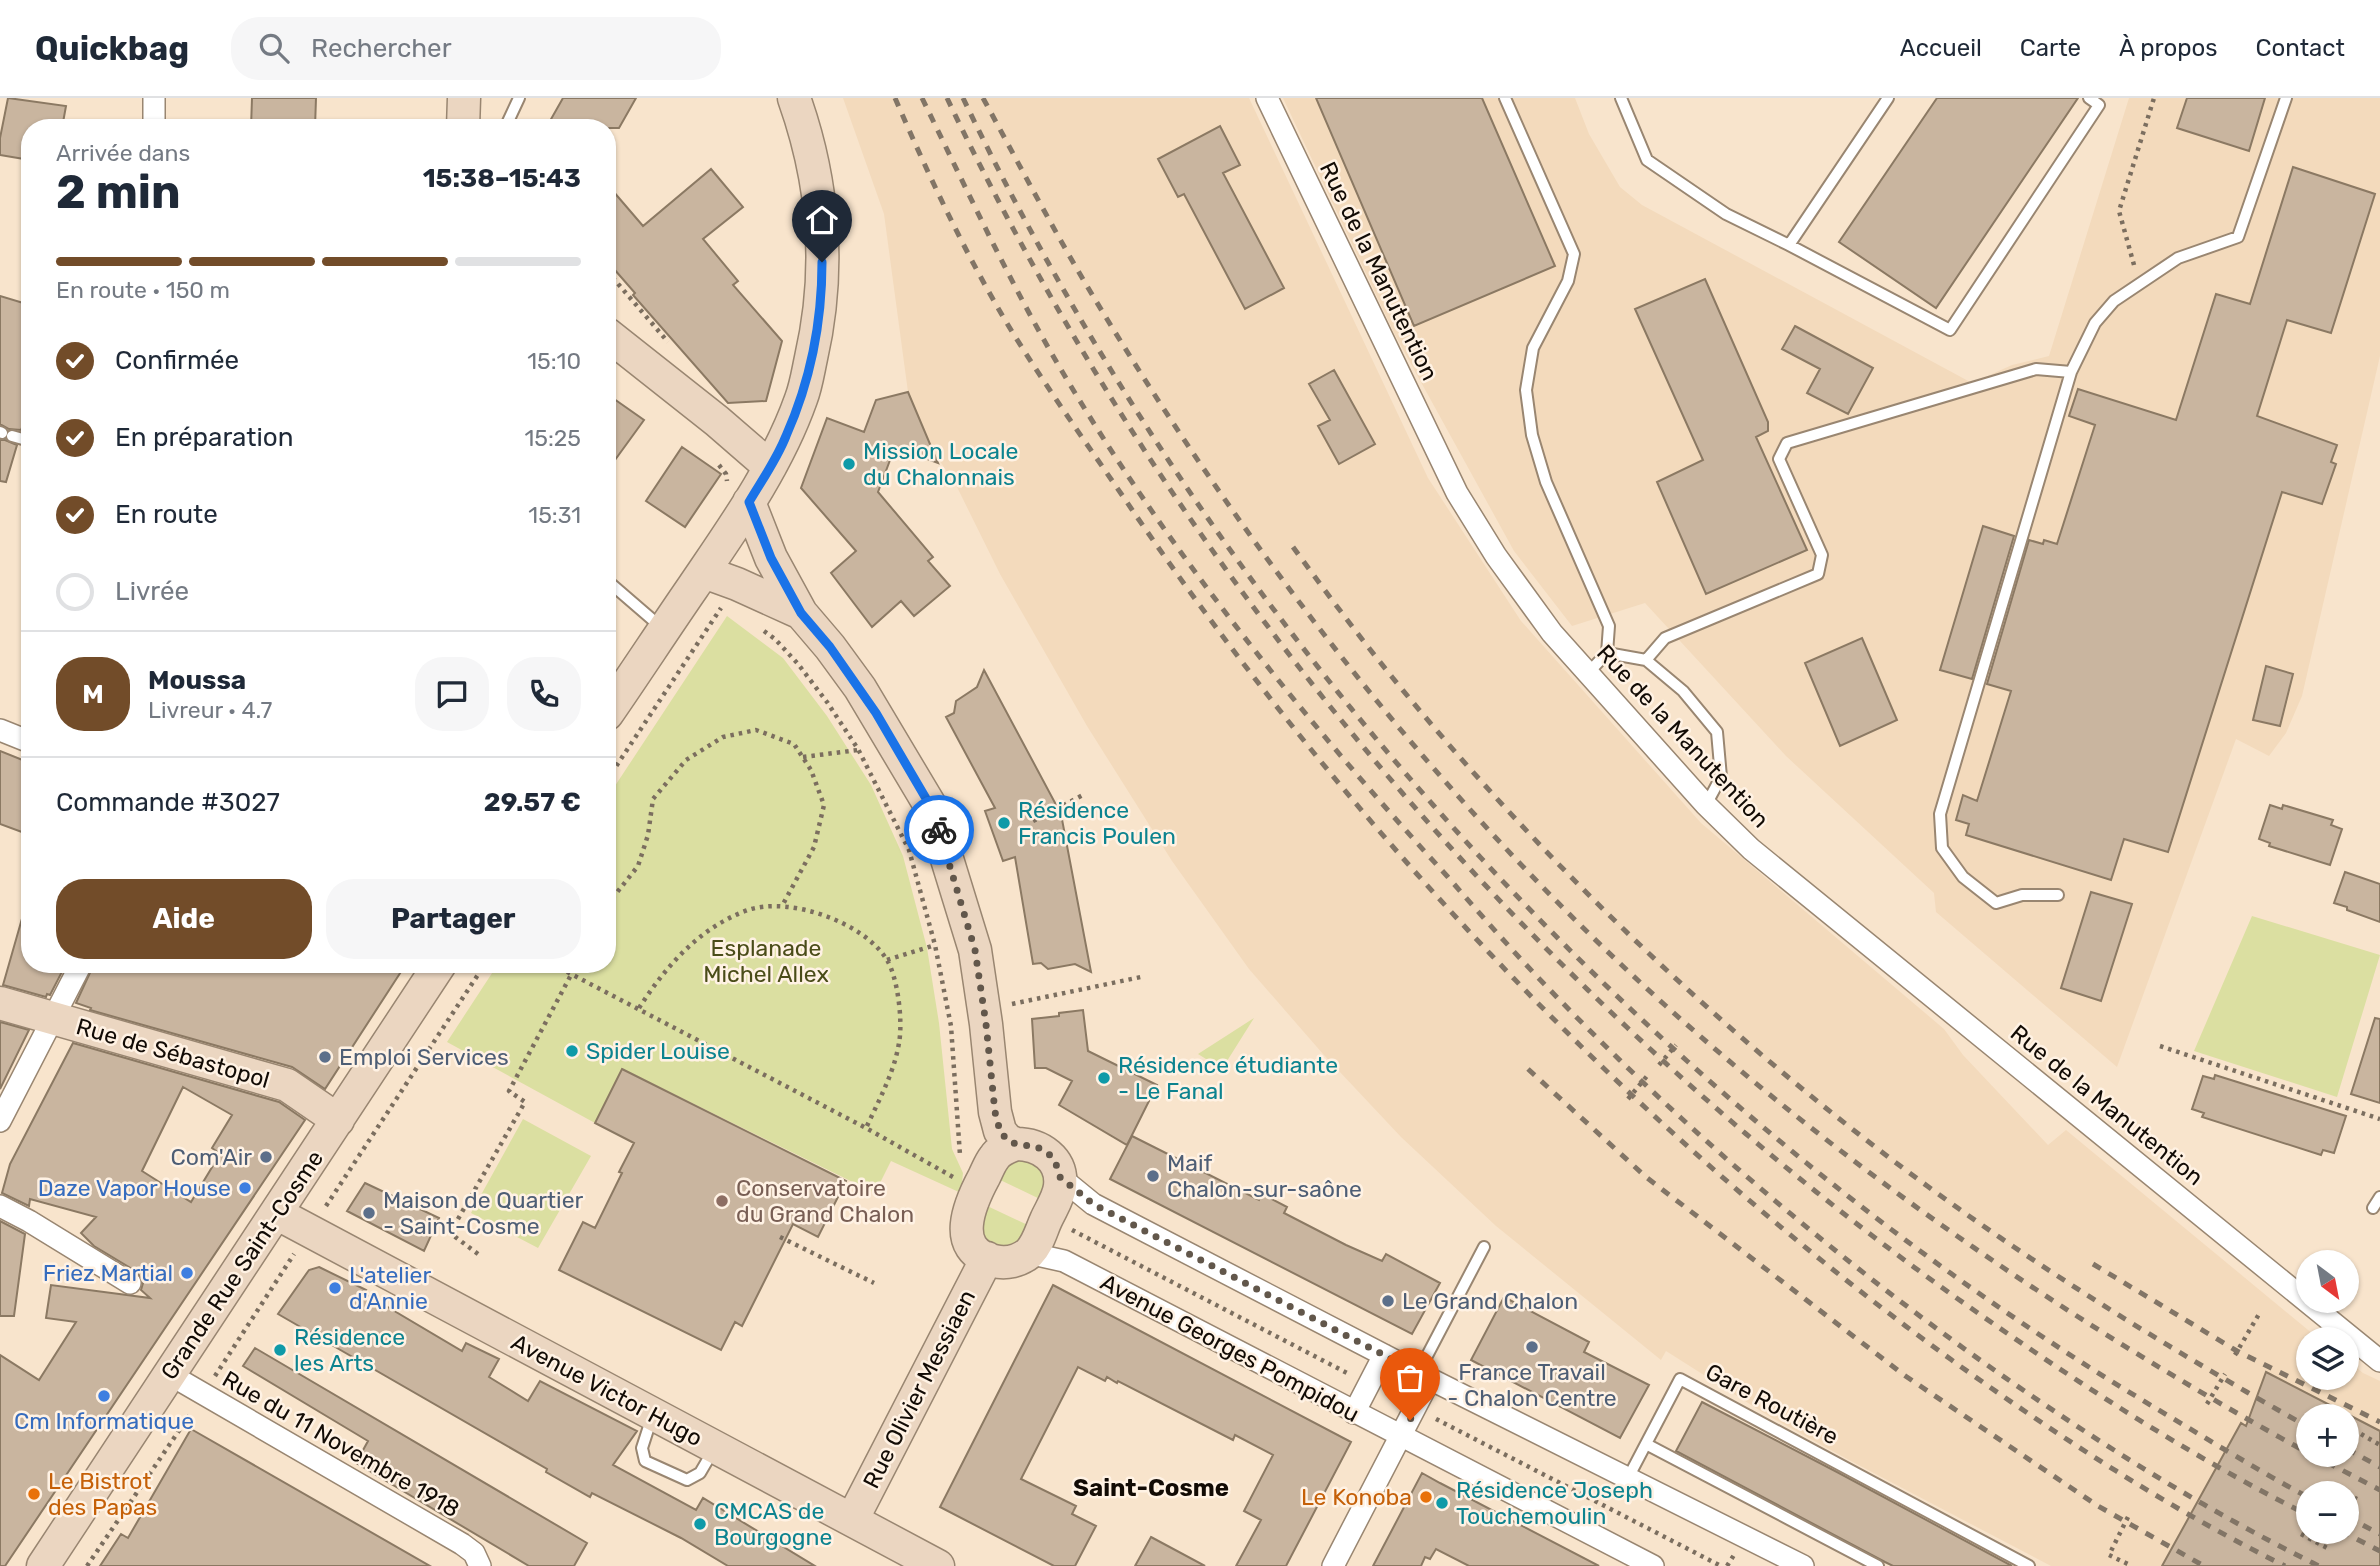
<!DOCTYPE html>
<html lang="fr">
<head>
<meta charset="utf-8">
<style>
  body { margin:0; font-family:Rubik,sans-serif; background:#f6f6f7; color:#1f2937; height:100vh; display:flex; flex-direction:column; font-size:26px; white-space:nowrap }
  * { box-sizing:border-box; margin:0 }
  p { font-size:23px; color:#747a83 }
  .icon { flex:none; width:38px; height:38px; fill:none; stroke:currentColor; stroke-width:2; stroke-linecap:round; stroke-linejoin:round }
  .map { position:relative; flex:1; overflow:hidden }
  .details { position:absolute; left:21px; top:21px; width:595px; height:854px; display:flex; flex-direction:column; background:#fff; border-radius:28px; box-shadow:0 2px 5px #0004 }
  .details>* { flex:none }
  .needle { width:46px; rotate:148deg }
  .tools { position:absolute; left:2296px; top:1152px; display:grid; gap:14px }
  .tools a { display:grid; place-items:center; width:63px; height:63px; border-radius:50%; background:#fff; box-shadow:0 2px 5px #0004; font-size:35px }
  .pin { position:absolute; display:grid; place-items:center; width:60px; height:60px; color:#fff; margin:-72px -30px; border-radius:50% 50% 50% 0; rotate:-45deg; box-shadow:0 0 7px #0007 }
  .pin .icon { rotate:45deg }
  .courier { position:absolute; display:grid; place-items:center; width:70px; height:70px; margin:-35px; border:5px solid #1a73e8; border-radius:50%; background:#fff; color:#222; box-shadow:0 2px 9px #0007 }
  .headline em { font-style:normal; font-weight:700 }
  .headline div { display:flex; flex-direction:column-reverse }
  .headline { display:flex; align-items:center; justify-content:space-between; height:119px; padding:0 35px }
  h1 { font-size:46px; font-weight:700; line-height:52px }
  .bar { display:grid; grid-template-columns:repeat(4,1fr); gap:10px 7px; align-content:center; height:84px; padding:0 35px }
  .bar i { height:9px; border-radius:5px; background:#e0e1e3 }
  .bar .on { background:#724c29 }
  .bar p { grid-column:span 4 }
  .line { display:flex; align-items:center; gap:18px; padding:0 35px; border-top:2px solid #e0e1e3 }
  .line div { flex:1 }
  .round { display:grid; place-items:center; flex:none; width:74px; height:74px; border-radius:28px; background:#f6f6f7 }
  ol { padding:0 35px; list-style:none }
  li { display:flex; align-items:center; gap:21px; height:77px }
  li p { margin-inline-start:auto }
  li .icon { padding:7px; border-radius:50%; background:#724c29; color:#fff; stroke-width:4 }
  li:last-child { color:#747a83 }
  li i { width:38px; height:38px; border:4px solid #e0e1e3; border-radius:50% }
  .primary-button { display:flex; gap:14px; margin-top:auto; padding:14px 35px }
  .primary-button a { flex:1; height:80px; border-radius:28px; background:#724c29; color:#fff; font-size:28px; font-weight:700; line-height:80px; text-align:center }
  .primary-button a+a { background:#f6f6f7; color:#1f2937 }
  header { display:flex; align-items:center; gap:42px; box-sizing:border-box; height:98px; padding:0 35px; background:#fff; border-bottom:2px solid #e0e1e3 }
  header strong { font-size:33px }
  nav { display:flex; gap:38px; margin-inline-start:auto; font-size:24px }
  .search { width:490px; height:63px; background:#f6f6f7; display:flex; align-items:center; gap:18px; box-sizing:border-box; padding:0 24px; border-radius:28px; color:#747a83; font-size:26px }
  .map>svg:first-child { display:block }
  .built { fill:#f3dabc; fill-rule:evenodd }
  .green { fill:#dbdfa1 }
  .building { fill:#c9b59f; stroke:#8b7963; stroke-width:2; fill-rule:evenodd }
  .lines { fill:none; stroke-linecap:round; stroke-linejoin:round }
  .lane-casing { stroke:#998671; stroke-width:14 }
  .street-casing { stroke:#998671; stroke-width:24 }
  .secondary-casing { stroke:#998671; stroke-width:35 }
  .path { stroke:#7b6e5f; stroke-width:4.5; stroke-dasharray:3.5 5; stroke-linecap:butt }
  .lane { stroke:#fff; stroke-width:10 }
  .street { stroke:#fff; stroke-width:21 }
  .secondary { stroke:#ebd6c1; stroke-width:32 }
  .rail { stroke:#827566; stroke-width:5; stroke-dasharray:9 9; stroke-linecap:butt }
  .done { stroke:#62574b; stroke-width:7; stroke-dasharray:0 12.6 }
  .route { stroke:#1a73e8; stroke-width:9 }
  .culture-dot { fill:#0f9aa8; stroke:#fff2e4; stroke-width:2.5 }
  .service-dot { fill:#5c6f8a; stroke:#fff2e4; stroke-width:2.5 }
  .shop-dot { fill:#3f7fe0; stroke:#fff2e4; stroke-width:2.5 }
  .education-dot { fill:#8d6e63; stroke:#fff2e4; stroke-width:2.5 }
  .food-dot { fill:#e8710a; stroke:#fff2e4; stroke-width:2.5 }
  .labels { text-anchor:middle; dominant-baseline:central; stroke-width:5; stroke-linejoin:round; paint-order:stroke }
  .street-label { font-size:23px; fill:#120b05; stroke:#fff2e4 }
  .culture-label { font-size:23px; fill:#0d838f; stroke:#fff2e4; text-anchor:start }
  .park-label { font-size:23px; fill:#4a4c18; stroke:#fff2e4 }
  .service-label { font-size:23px; fill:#4e5e75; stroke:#fff2e4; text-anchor:start }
  .shop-label { font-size:23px; fill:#366cbe; stroke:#fff2e4; text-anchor:end }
  .education-label { font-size:23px; fill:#785e54; stroke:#fff2e4; text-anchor:start }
  .food-label { font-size:23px; fill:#c56008; stroke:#fff2e4; text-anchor:start }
  .neighbourhood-label { font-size:24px; font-weight:bold; fill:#120b05; stroke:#fff2e4 }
</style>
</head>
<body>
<header>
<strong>Quickbag</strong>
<div class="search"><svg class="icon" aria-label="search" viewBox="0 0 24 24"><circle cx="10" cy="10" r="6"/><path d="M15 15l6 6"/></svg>Rechercher</div>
<nav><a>Accueil</a><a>Carte</a><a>À propos</a><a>Contact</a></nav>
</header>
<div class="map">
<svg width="2380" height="1468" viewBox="0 0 2380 1468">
  <rect width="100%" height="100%" fill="#f8e4cc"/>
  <path class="built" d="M843 0H1249L1428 380 1521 523 1701 725 1944 931 1963 957 2048 1047 2066 1032 2319 1241H2308V1279H2347V1262L2363 1275 2380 1283V1468H2051L1849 1362 1767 1317 1666 1253 1661 1262 1496 1128 1401 1039 1323 956 1249 871 1172 763 1087 628 1000 476 956 387 933 353 908 294 884 116ZM2308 1318H2347V1356H2308ZM2308 1395H2347V1433H2308Z
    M1283 0H1575L1589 36 1620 89 1642 107 1972 285 2012 267 2049 258 2129 0H2380V258L2302 598 2286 635 2269 658 2236 641 2117 969 1936 814 1934 795 1786 658 1645 505 1572 528 1514 453 1395 237Z"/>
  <path class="green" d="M727 518 783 560 827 618 871 687 903 758 927 850 939 925 952 1051 963 1075 961 1095 891 1063 875 1095 623 971 595 1025 447 944 498 866H607V700Z
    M2252 818 2380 857 2337 999 2194 953Z
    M1254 920 1222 971 1198 956Z
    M523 1021 591 1058 538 1150 471 1115Z
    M1025 1059 1046 1072 1044 1103 996 1080 1004 1066Z
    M983 1106 1032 1129C1015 1147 1004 1160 982 1137Z"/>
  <path class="building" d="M8 0 66 8 62 30H30V62L0 57V40Z
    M252 0H316L315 30H251Z
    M563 0H636L619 30H546Z
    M1316 0H1482L1555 168 1414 228Z
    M1937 0H2078L1936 210 1839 144Z
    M2187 0H2265L2249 53 2177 30Z
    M1220 28 1240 67 1223 75 1284 190 1245 211 1184 96 1178 99 1158 61Z
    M2293 69 2375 96 2331 235 2287 222 2257 318 2337 347 2331 364 2336 366 2322 406 2282 394 2168 754 2124 741 2111 782 1966 737 1969 726 1956 722 1963 697 1977 703 2011 593 1987 586 2029 442 2043 446 2044 442 2057 446 2095 327 2069 318 2078 291 2176 322 2216 196 2250 206Z
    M711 71 743 109 703 141 738 183 733 187 782 243 766 303 728 305 633 197 635 195 607 163V86L643 128Z
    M1705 181 1768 324V333L1756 339 1807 452 1706 496 1657 384 1703 362 1635 211Z
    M0 198 30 207V309L21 332 9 331 0 326Z
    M1795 228 1873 270 1848 316 1807 295 1820 271 1782 251Z
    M1334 272 1375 346 1339 366 1318 328 1330 322 1309 286Z
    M908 294 938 365 895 349 878 394 933 459 928 463 950 488 914 518 901 503 872 529 831 475 856 453 801 390 827 320 864 334 876 302Z
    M607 296 644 322 607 373Z
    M0 342H5L17 347 6 384 0 383Z
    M682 349 721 376 685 429 646 403Z
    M1983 428 2014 438 1972 581 1940 572Z
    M1862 540 1897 622 1840 648 1805 565Z
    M2266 568 2293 576 2280 628 2253 622Z
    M984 572 1061 716 1091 874 1075 866 1048 871 1041 865 1033 866 1015 759 1003 763 985 713 995 710 946 619 954 615 956 603 977 589Z
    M0 653 30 665V737L0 726Z
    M2270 707 2282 711 2283 707 2333 722 2331 727 2342 731 2330 767 2269 748 2270 745 2259 741Z
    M2345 774 2380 786V824L2347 812V809L2334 805Z
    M2091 794 2132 806 2101 903 2061 890Z
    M23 817 30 818V866H66L50 897 47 896 46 899 3 887Z
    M94 866H406L325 991 292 969 90 912 91 910 76 905Z
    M1083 912 1088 953 1157 987 1127 1047 1059 1007 1072 983 1046 970H1035L1032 921 1059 918V915Z
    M2375 920 2380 921V1005L2351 996Z
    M0 924 29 932 0 991Z
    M73 945 279 1004 305 1022 5 1468H0V1257L39 1282 76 1224 46 1220 51 1187 150 1200 141 1192 143 1185 137 1174 94 1148 81 1135 96 1119 30 1101 29 1108 2 1095 10 1066ZM183 989 232 1017 212 1050 220 1056 191 1104 142 1073Z
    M622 971 846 1083 818 1139 793 1126 742 1228 735 1224 721 1252 559 1172 583 1124 595 1130 622 1075 619 1074 634 1045 595 1025Z
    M2215 977 2346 1018 2334 1055 2323 1052 2321 1057 2202 1019 2204 1015 2192 1011 2203 978 2214 981Z
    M1132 1038 1259 1102 1262 1096 1287 1109 1284 1115 1346 1147 1382 1163 1386 1156 1440 1185 1412 1236 1110 1081Z
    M365 1085 439 1120 424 1153 347 1113Z
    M0 1123 25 1136 14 1218H0Z
    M319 1169 366 1192 364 1195 462 1253 466 1245 499 1261 489 1279 528 1303 540 1283 637 1333 613 1367 696 1412 703 1400 815 1468H728L681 1440 592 1395 590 1399 546 1374 547 1371 278 1216 309 1172Z
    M1053 1187 1351 1344 1286 1468H1236L1261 1422 1244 1413 1273 1357 1235 1337 1233 1342 1118 1283 1117 1285 1107 1279 1105 1283 1078 1269 1021 1381 1076 1408 1072 1416 1096 1428 1075 1468H1054L940 1409Z
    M1504 1199 1589 1244 1584 1254 1649 1287 1620 1340 1471 1262Z
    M255 1250 587 1445 574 1468H529L356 1365 368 1343 243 1268Z
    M2266 1274 2380 1333V1468H2162L2241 1325 2246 1328ZM2308 1318H2347V1356H2308ZM2308 1395H2347V1433H2308Z
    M1702 1304 1837 1374 2012 1468H1893L1885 1464 1676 1353Z
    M191 1331 430 1468H100L121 1436 128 1440Z
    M1422 1375 1440 1385 1599 1468H1469L1436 1451 1430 1461 1425 1459 1421 1468H1373Z
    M1151 1439 1205 1468H1135Z"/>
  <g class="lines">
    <defs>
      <path id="lane" d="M1505 0 1574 156 1568 183 1533 250 1526 292 1532 337 1546 384 1609 528 1607 555 1588 575
        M1621 0 1647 62 1726 116 1789 147 1888 0
        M505 30 519 0
        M1789 147 1950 232 2099 7 2089 0
        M2071 274 2095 225 2114 203 2178 160 2238 139 2286 0
        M0 334 2 335
        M12 338 30 343
        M610 485 661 529
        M1607 555 1646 562 1683 593 1717 634 1721 679 1706 707
        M1646 562 1665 540 1818 476 1822 457 1779 361 1787 345 2036 271 2071 274 1940 716 1942 750 1963 779 1996 805 2022 797H2058
        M2373 1110 2380 1099
        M1418 1275 1484 1149
        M652 1319 642 1350 645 1363 687 1382 700 1375 714 1351
        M1646 1346 1878 1468
        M1628 1380 1680 1281 2029 1468"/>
      <path id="street" d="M154 0V30
        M1267 0 1457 395 1496 458 1552 535 1706 707 1751 751 2380 1263
        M0 632 30 644
        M0 1023 81 866
        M1060 1079 1093 1106 1430 1281 1803 1468
        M0 1108 29 1123 130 1185
        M1028 1155 1064 1163 1653 1468
        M169 1276 462 1446 474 1455 480 1468
        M1354 1315 1384 1257
        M1333 1468 1430 1281"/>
      <path id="secondary" d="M463 30 464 0
        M607 236 717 323 770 369
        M749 404 771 460 801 515 830 549 860 590 931 709 975 852 986 926 995 1014 1000 1033 1007 1042 1016 1046
        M704 474 737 486 801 515
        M607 616C636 574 664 531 693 489 733 430 777 369 801 301 806 288 808 274 811 260 831 173 824 84 794 0
        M0 905 287 987 338 1022
        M1016 1046C1040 1046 1063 1061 1060 1088 1059 1099 1051 1111 1046 1122 1041 1133 1038 1146 1029 1155 1019 1163 1006 1166 994 1163 949 1152 970 1105 984 1079 987 1073 990 1065 994 1060 999 1052 1008 1049 1016 1046Z
        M276 1115 938 1468
        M852 1422 987 1160
        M43 1468 440 866"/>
    </defs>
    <use href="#lane" class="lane-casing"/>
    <use href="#street" class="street-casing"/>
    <use href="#secondary" class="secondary-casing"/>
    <path class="path" d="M2134 167 2119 113 2154 0
      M607 173 668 244
      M719 367 726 376 727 383
      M764 533 775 541 798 566 827 604 858 651 909 752 935 847 951 928 960 1057
      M803 659 858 652
      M607 682 721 510
      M1033 723 1083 697
      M607 807 638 768 648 737 653 701 686 662 723 639 756 632 794 646 811 672 824 707 814 749 782 808
      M887 862 935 847
      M552 866 866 1030 953 1079
      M1012 906 1141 879
      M639 910C666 868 700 829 748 812 789 798 864 824 887 862 898 880 903 924 899 945 894 975 879 1002 866 1030
      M2160 948 2380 1021
      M1659 967 1676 947
      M1628 1001 1647 978
      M326 1108 485 866
      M1072 1132 1347 1275
      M780 1139 874 1185
      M478 1156 450 1135 525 1004 509 993 571 877
      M2235 1257 2259 1216
      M215 1278 294 1156
      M2207 1306 2225 1276
      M1436 1321 1721 1468
      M2361 1336 2380 1347
      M2334 1389 2345 1395
      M2347 1396 2357 1401
      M2128 1419 2109 1457 2132 1468
      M2301 1436 2329 1451
      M87 1468 191 1315
      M1727 1468 1734 1457"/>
    <use href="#lane" class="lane"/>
    <use href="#street" class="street"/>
    <use href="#secondary" class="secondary"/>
    <path class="rail" d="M895 0C928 76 963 151 1005 222 1046 290 1093 354 1137 419 1361 744 1639 1037 1960 1268 2064 1342 2170 1411 2285 1468
      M922 0C969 96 1014 194 1069 285 1176 463 1308 626 1447 778 1481 817 1515 856 1551 893 1678 1025 1818 1145 1966 1252 2078 1332 2195 1407 2319 1468
      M947 0C1174 477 1528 895 1958 1201 2070 1280 2186 1356 2308 1417
      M963 0C1208 512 1602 955 2078 1262 2126 1293 2174 1321 2222 1350 2251 1367 2279 1384 2308 1399
      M983 0C1020 68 1056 137 1096 203 1252 461 1442 706 1666 908 1861 1083 2079 1229 2308 1355
      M1293 449C1325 493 1358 537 1392 579 1542 763 1717 931 1907 1073 2034 1168 2170 1251 2308 1329
      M1528 971 1646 1079 1904 1277 2098 1408 2204 1468
      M2093 1166 2237 1253 2380 1324
      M2347 1351 2380 1369
      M2311 1356 2380 1392
      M2347 1419 2380 1436
      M2341 1433 2380 1453"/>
  </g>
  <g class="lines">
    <path class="done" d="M939 732 975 852 986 926 995 1014 1000 1033 1007 1042 1016 1046 1037 1049 1049 1056 1056 1066 1060 1079 1093 1106 1430 1281 1410 1322"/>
    <path class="route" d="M822 164C822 223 810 284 786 338 777 361 762 382 749 404L771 460 801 515 830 549 876 615 931 709 939 732"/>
  </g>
  <g class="culture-dot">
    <circle cx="849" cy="366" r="7"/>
    <circle cx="1004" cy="725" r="7"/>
    <circle cx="572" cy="953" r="7"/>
    <circle cx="1104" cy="980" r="7"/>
    <circle cx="280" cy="1252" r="7"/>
    <circle cx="1442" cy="1405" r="7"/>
    <circle cx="700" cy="1426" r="7"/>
  </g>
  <g class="service-dot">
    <circle cx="325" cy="959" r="7"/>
    <circle cx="266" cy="1059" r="7"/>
    <circle cx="1153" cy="1078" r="7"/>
    <circle cx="369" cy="1115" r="7"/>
    <circle cx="1388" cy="1203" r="7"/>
    <circle cx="1532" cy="1249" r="7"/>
  </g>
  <g class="shop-dot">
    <circle cx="245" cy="1090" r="7"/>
    <circle cx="187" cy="1175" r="7"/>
    <circle cx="335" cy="1190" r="7"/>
    <circle cx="104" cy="1298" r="7"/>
  </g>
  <circle class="education-dot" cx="722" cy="1103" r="7"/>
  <g class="food-dot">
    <circle cx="34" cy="1396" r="7"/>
    <circle cx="1426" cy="1399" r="7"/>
  </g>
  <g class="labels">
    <g class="street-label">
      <text transform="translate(1379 173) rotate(64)">Rue de la Manutention</text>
      <text transform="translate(1683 638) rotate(47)">Rue de la Manutention</text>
      <text transform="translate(173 955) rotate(16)">Rue de Sébastopol</text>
      <text transform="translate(2107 1007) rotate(39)">Rue de la Manutention</text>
      <text transform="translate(242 1167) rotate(-56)">Grande Rue Saint-Cosme</text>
      <text transform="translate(1230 1250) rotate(28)">Avenue Georges Pompidou</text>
      <text transform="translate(919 1291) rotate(-63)">Rue Olivier Messiaen</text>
      <text transform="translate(607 1292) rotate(28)">Avenue Victor Hugo</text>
      <text transform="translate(1772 1306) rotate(28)">Gare Routière</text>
      <text transform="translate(341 1346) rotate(30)">Rue du 11 Novembre 1918</text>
    </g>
    <g class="culture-label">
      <text x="863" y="353">Mission Locale<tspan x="863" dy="26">du Chalonnais</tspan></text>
      <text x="1018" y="712">Résidence<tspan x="1018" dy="26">Francis Poulen</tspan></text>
      <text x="586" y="953">Spider Louise</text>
      <text x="1118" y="967">Résidence étudiante<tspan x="1118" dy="26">- Le Fanal</tspan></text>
      <text x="294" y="1239">Résidence<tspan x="294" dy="26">les Arts</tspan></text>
      <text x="1456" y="1392">Résidence Joseph<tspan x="1456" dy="26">Touchemoulin</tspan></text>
      <text x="714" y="1413">CMCAS de<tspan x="714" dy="26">Bourgogne</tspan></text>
    </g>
    <g class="park-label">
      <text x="766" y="850">Esplanade<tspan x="766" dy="26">Michel Allex</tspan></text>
    </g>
    <g class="service-label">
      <text x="339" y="959">Emploi Services</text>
      <text x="252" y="1059" text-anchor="end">Com'Air</text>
      <text x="1167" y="1065">Maif<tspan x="1167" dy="26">Chalon-sur-saône</tspan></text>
      <text x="383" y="1102">Maison de Quartier<tspan x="383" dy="26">- Saint-Cosme</tspan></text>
      <text x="1402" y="1203">Le Grand Chalon</text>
      <text x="1532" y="1274" text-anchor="middle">France Travail<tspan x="1532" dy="26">- Chalon Centre</tspan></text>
    </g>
    <g class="shop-label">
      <text x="231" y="1090">Daze Vapor House</text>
      <text x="173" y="1175">Friez Martial</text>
      <text x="349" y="1177" text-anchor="start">L'atelier<tspan x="349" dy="26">d'Annie</tspan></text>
      <text x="104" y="1323" text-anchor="middle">Cm Informatique</text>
    </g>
    <g class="education-label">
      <text x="736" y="1090">Conservatoire<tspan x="736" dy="26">du Grand Chalon</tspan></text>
    </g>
    <g class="food-label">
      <text x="48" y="1383">Le Bistrot<tspan x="48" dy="26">des Papas</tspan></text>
      <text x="1412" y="1399" text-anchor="end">Le Konoba</text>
    </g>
    <g class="neighbourhood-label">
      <text x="1151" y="1390">Saint-Cosme</text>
    </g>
  </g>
</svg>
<div class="tools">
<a><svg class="needle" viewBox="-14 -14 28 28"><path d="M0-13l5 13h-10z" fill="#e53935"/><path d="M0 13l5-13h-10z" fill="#747a83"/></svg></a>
<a><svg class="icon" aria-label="layers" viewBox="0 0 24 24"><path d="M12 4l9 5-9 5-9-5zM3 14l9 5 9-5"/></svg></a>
<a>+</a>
<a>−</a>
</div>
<div class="pin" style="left:1410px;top:1322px;background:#ea580c"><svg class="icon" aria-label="bag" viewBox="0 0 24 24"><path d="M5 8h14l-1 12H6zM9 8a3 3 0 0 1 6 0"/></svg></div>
<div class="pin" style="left:822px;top:164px;background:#1f2937"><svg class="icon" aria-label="home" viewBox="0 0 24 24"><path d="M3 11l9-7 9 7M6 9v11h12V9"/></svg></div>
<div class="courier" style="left:939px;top:732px"><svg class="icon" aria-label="bike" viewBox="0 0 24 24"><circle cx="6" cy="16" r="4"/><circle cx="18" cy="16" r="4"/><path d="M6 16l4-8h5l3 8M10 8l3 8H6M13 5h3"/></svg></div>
<section class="details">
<div class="headline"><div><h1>2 min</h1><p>Arrivée dans</p></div><em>15:38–15:43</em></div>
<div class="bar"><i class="on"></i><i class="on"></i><i class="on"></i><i></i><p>En route · 150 m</p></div>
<ol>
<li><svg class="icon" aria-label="check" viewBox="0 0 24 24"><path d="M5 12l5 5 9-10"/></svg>Confirmée<p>15:10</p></li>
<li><svg class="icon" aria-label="check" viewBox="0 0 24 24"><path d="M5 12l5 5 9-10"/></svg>En préparation<p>15:25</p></li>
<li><svg class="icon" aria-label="check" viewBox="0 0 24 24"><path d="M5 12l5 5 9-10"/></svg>En route<p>15:31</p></li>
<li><i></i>Livrée</li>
</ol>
<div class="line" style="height:126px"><b class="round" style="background:#724c29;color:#fff">M</b><div><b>Moussa</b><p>Livreur · 4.7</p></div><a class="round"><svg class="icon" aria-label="chat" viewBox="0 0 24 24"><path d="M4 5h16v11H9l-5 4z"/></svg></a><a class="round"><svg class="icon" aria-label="phone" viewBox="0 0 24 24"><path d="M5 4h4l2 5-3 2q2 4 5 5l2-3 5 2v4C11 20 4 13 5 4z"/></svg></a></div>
<div class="line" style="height:91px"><div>Commande #3027</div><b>29.57 €</b></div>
<div class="primary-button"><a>Aide</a><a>Partager</a></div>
</section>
</div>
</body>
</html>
